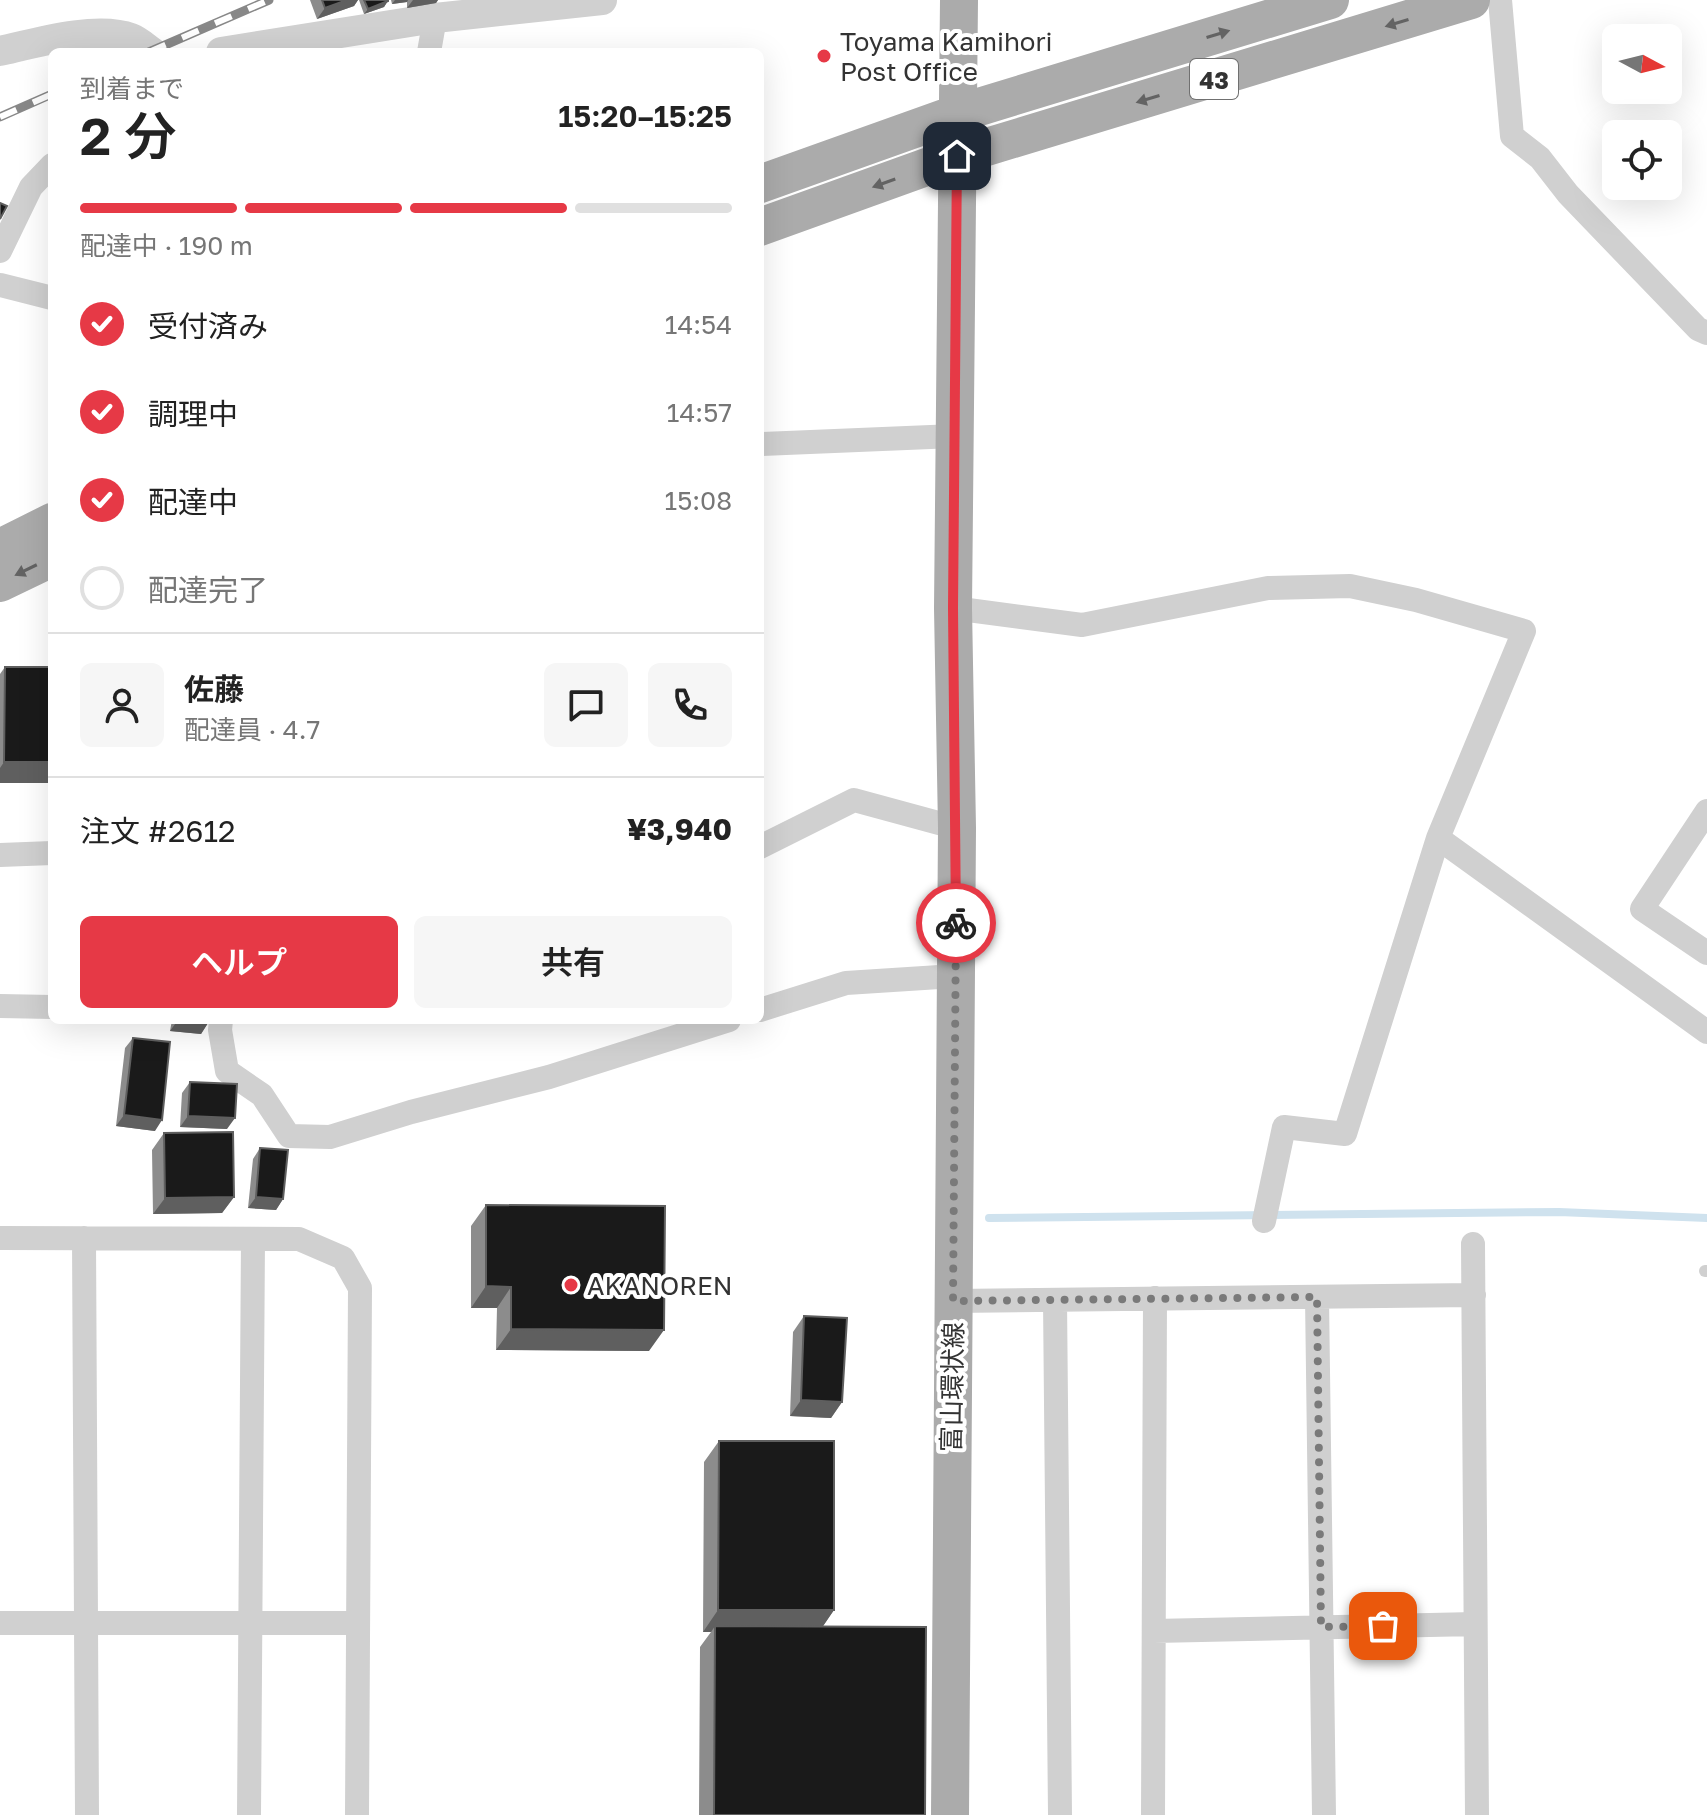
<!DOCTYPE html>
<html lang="ja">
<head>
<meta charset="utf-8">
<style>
  body { margin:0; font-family:"Golos Text","Noto Sans JP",sans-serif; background:#f6f6f6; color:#222; height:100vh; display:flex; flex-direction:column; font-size:30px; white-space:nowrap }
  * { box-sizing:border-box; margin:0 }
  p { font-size:26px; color:#767676 }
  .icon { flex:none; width:44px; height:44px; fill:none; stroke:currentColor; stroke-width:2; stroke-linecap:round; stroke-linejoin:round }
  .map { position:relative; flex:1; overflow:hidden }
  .sheet { position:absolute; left:48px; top:48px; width:716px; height:976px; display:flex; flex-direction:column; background:#fff; border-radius:12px; box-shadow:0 8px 32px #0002 }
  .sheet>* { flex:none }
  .needle { width:52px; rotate:97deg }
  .fabs { position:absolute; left:1602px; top:24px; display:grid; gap:16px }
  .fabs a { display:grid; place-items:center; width:80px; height:80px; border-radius:12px; background:#fff; box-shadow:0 8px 32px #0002; font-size:40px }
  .pin { position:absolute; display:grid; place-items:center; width:68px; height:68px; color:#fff; margin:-34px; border-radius:16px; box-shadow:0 4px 12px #0006 }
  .courier { position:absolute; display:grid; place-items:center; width:80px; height:80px; margin:-40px; border:6px solid #e63946; border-radius:50%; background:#fff; color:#222; box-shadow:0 2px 10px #0007 }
  .headline em { font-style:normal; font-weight:600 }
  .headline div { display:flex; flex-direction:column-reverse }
  .headline { display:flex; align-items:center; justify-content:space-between; height:136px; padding:0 32px }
  h1 { font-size:52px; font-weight:600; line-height:60px }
  .bar { display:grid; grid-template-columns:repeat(4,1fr); gap:12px 8px; align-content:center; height:96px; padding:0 32px }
  .bar i { height:10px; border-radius:6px; background:#e0e0e0 }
  .bar .selected { background:#e63946 }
  .bar p { grid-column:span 4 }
  .line { display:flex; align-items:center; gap:20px; padding:0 32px; border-top:2px solid #e0e0e0 }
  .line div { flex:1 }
  .round { display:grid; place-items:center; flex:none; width:84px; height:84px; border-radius:12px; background:#f6f6f6 }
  ol { padding:0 32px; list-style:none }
  li { display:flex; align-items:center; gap:24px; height:88px }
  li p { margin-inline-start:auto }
  li .icon { padding:8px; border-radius:50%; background:#e63946; color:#fff; stroke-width:4 }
  li:last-child { color:#767676 }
  li i { width:44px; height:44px; border:4px solid #e0e0e0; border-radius:50% }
  .cta { display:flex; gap:16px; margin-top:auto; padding:16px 32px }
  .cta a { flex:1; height:92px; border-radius:12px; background:#e63946; color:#fff; font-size:32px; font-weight:600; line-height:92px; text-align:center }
  .cta a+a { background:#f6f6f6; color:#222 }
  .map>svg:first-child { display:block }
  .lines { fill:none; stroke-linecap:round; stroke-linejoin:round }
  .stream { stroke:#cfe2ee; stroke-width:8 }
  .service { stroke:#d0d0d0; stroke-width:12 }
  .minor { stroke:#d0d0d0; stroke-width:24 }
  .tertiary { stroke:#d0d0d0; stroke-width:30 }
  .primary { stroke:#ababab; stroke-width:38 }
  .rail-casing { stroke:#888; stroke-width:9 }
  .rail { stroke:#fff; stroke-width:6; stroke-dasharray:18; stroke-linecap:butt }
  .wall { fill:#8c8c8c }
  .shaded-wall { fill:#5f5f5f }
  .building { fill:#1a1a1a; stroke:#5f5f5f; stroke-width:2 }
  .oneway { fill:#636363 }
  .done { stroke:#7a7a7a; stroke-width:8; stroke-dasharray:0 14.4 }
  .route { stroke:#e63946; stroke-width:10 }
  .poi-dot { fill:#e63946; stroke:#fff; stroke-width:3 }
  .labels { text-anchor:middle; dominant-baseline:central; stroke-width:8; stroke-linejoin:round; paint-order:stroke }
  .shield { fill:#fff; stroke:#707070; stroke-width:2 }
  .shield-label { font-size:24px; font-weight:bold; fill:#333 }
  .poi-label { font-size:26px; fill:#333; stroke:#fff; text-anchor:start }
  .street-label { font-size:26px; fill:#333; stroke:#fff }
</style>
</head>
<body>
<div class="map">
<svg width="1707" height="1815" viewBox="0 0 1707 1815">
  <rect width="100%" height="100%" fill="#fff"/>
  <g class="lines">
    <path class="stream" d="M989 1218 1559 1212 1707 1218"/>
    <path class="service" d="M1705 1271H1707"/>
    <path class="minor" d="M1500 0 1512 136 1540 158 1568 194 1698 329 1707 333
      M429 52 435 18
      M0 251 31 187 52 165
      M0 285 52 298
      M760 444 955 436
      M953 608 1082 625 1268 588 1350 586 1416 600 1524 631 1438 838 1345 1134 1284 1127 1264 1221
      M1707 811 1642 909 1707 953
      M1438 838 1707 1032
      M760 847 854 800 957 828
      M0 855 52 853
      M0 1006 52 1007
      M760 1010 846 983 955 976
      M221 1020 220 1030 227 1071 262 1095 289 1136 330 1137 411 1112 549 1077 729 1020
      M0 1238 299 1239 343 1258 360 1288 357 1815
      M84 1238 87 1815
      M1473 1244 1477 1815
      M1317 1297 1324 1815
      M1055 1300 1060 1815
      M953 1301 1474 1295
      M0 1623H357
      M1154 1631 1475 1624
      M249 1815 253 1239
      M1153 1815 1155 1298"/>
    <path class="tertiary" d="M0 51C35 43 97 25 131 38 139 41 146 48 152 52
      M221 52 435 18 602 0"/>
    <path class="primary" d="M760 184 956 114 1330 0
      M760 227 957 156 1471 0
      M0 548 52 522
      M0 583 52 558
      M950 1815 957 828 953 608 959 0"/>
    <defs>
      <path id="rail" d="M149 52 269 0
        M0 117 52 94"/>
    </defs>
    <use href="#rail" class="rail-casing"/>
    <use href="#rail" class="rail"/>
  </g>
  <path class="wall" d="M310 0H358L354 6 317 19Z
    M359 0H388L384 7 364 14Z
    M391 0H438L436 3 407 8V2L392 4Z
    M5 667H52L0 783V674Z
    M172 1020H209L208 1023 201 1034 170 1031Z
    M133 1038 155 1131 116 1126 125 1048Z
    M190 1082 227 1129 180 1127 182 1093Z
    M164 1133 234 1197 222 1213 153 1214 152 1150Z
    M260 1148 283 1199 276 1210 248 1208 253 1159Z
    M486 1205 649 1351 496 1350 497 1308H471V1226Z
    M804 1316 842 1402 831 1418 790 1416 793 1332Z
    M719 1441 834 1610 823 1626 925 1815H699L700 1647 711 1632H703L704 1462Z"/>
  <path class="shaded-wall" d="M347 0H358L354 6 317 19 325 8Z
    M395 0H408L407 2 392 4Z
    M413 0H438L436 3 407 8Z
    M388 1 384 7 364 14 368 9Z
    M4 762H52V783H0V768Z
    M178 1020 208 1023 201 1034 170 1031Z
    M124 1115 162 1120 155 1131 116 1126Z
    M188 1116 235 1118 227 1129 180 1127Z
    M234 1197 222 1213 153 1214 165 1198Z
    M256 1197 283 1199 276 1210 248 1208Z
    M486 1286 511 1287 497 1308H471Z
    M511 1329 664 1330 649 1351 496 1350Z
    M801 1400 842 1402 831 1418 790 1416Z
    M718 1610H834L819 1632 715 1626 711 1632H703Z"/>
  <path class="building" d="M322 0H347L325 8Z
    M364 0H388V1L368 9Z
    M0 203 7 206 0 219Z
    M5 667H52V762H4Z
    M180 1020H209L208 1023Z
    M133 1038 170 1042 162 1120 124 1115Z
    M190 1082 237 1084 235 1118 188 1116Z
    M233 1132 234 1197 165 1198 164 1133Z
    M260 1148 288 1150 283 1199 256 1197Z
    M486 1205 665 1206 664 1330 511 1329V1287L486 1286Z
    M804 1316 847 1318 842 1402 801 1400Z
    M719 1441H834V1610H718Z
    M715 1626 926 1627 925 1815H714Z"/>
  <defs><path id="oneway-solid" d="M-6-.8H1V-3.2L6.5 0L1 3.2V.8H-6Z" transform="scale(2)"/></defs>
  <g class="oneway">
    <use href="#oneway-solid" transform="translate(1397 23) rotate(163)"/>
    <use href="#oneway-solid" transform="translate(1218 34) rotate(-17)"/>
    <use href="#oneway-solid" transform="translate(1148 99) rotate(163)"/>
    <use href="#oneway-solid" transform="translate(884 183) rotate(160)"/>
    <use href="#oneway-solid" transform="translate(26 570) rotate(154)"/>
  </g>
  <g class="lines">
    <path class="done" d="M956 923 953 1301 1317 1297 1321 1627 1383 1626"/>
    <path class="route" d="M956 923 953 608 957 156"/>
  </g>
  <g class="poi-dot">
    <circle cx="824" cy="56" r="8"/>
    <circle cx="571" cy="1285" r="8"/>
  </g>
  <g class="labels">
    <rect class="shield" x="1190" y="59" width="48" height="40" rx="6"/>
    <g class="shield-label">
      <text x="1214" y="79">43</text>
    </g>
    <g class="poi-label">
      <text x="840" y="41">Toyama Kamihori<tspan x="840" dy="30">Post Office</tspan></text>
      <text x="587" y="1285">AKANOREN</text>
    </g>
    <g class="street-label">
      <text transform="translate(952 1387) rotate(-89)">富山環状線</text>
    </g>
  </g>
</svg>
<div class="fabs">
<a><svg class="needle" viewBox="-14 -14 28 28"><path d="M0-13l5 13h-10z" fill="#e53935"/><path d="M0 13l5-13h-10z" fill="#767676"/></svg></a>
<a><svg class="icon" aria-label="locate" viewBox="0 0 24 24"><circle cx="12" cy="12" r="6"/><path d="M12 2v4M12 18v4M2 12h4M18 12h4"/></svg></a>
</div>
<div class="pin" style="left:1383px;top:1626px;background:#ea580c"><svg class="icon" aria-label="bag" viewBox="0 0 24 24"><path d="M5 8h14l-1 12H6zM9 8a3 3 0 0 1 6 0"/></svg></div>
<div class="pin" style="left:957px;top:156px;background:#1f2937"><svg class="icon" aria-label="home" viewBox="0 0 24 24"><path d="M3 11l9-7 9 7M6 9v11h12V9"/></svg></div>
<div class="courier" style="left:956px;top:923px"><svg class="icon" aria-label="bike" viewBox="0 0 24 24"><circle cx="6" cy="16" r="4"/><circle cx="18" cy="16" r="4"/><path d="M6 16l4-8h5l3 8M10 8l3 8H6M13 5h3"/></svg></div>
<section class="sheet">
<div class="headline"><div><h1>2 分</h1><p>到着まで</p></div><em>15:20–15:25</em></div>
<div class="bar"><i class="selected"></i><i class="selected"></i><i class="selected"></i><i></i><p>配達中 · 190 m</p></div>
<ol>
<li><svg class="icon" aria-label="check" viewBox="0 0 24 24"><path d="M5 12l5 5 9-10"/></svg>受付済み<p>14:54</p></li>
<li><svg class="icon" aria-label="check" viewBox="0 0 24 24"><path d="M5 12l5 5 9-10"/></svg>調理中<p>14:57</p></li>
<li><svg class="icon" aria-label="check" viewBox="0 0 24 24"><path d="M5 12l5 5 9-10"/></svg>配達中<p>15:08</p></li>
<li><i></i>配達完了</li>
</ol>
<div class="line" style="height:144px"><a class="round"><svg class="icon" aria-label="person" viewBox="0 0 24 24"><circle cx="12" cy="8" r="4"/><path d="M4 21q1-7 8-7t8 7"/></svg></a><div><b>佐藤</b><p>配達員 · 4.7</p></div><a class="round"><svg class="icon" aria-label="chat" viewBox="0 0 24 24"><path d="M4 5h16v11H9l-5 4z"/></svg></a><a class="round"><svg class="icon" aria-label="phone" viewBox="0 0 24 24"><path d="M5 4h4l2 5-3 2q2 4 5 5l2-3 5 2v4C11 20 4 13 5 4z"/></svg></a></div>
<div class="line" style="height:104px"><div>注文 #2612</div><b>¥3,940</b></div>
<div class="cta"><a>ヘルプ</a><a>共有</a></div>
</section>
</div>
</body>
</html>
